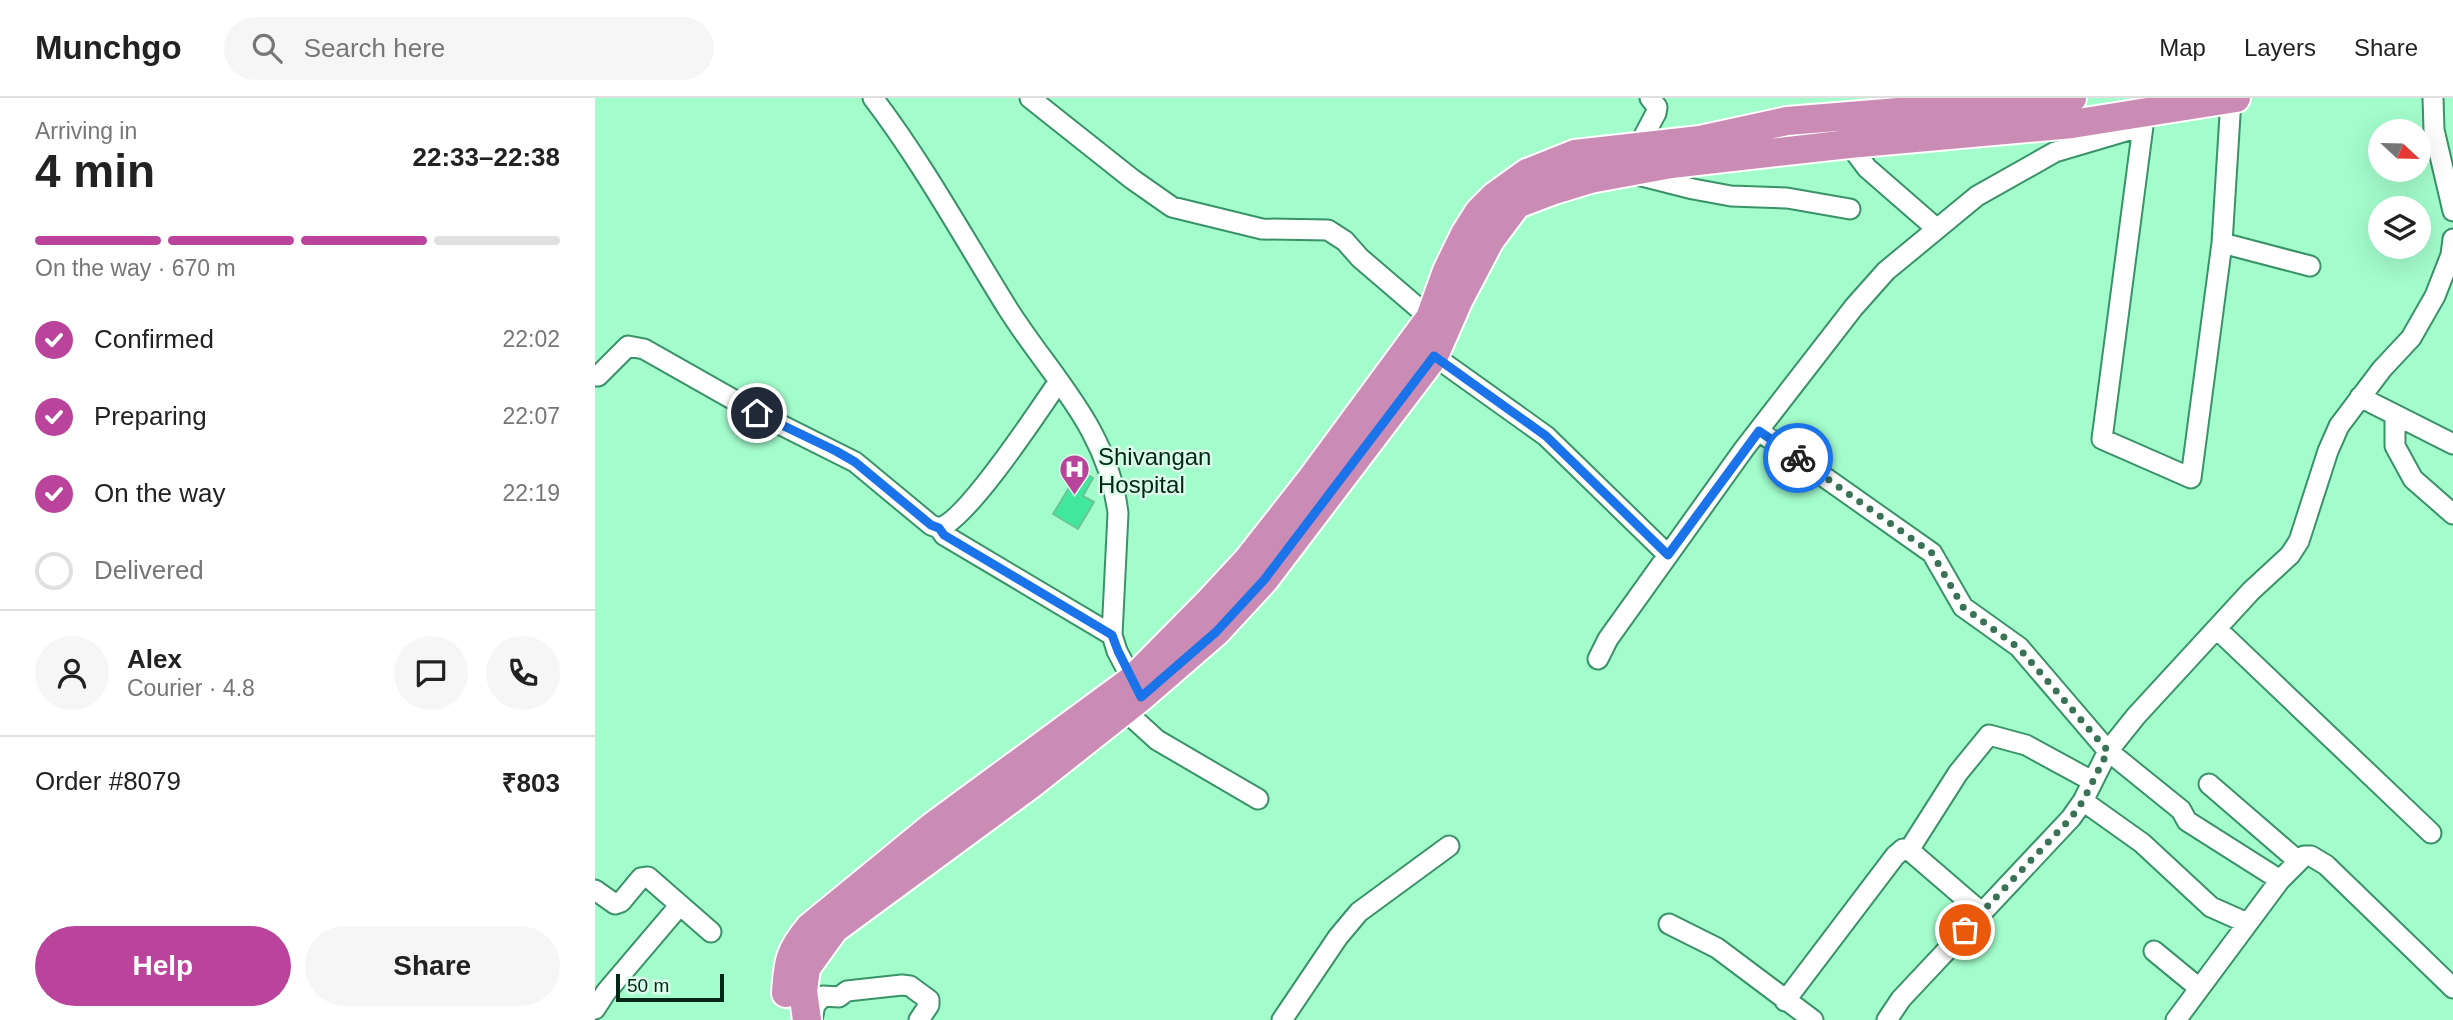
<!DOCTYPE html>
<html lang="en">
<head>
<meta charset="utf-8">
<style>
  body { margin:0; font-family:Arial,sans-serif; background:#f6f6f6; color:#222; height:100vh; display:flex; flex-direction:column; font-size:26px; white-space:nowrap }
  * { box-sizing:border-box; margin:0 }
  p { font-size:23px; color:#767676 }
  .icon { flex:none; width:38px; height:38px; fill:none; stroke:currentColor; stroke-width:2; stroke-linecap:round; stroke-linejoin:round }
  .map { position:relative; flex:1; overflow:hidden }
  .drawer { display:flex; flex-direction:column; background:#fff; width:595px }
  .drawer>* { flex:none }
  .needle { width:46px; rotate:112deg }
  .fabs { position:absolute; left:1773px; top:21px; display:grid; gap:14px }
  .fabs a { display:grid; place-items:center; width:63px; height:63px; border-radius:50%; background:#fff; box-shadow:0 7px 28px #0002; font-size:35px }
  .scale { position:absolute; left:21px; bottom:18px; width:108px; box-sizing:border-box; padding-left:7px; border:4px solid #012817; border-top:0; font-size:19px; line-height:24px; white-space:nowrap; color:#012817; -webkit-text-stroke:5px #dafce8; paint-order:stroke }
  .pin { position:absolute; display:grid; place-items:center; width:60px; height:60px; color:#fff; margin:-30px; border:4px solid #fff; border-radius:50%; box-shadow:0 2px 7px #0007 }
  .courier { position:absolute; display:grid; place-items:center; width:70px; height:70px; margin:-35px; border:5px solid #1a73e8; border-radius:50%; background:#fff; color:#222; box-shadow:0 2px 9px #0007 }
  .headline em { font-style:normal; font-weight:600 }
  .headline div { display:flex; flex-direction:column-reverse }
  .headline { display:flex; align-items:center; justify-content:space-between; height:119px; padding:0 35px }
  h1 { font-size:46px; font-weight:600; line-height:52px }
  .bar { display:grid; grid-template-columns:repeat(4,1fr); gap:10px 7px; align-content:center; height:84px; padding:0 35px }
  .bar i { height:9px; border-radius:5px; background:#e0e0e0 }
  .bar .active { background:#ba449b }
  .bar p { grid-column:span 4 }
  .line { display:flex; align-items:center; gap:18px; padding:0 35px; border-top:2px solid #e0e0e0 }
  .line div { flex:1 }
  .round { display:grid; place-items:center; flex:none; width:74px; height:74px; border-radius:37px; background:#f6f6f6 }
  ol { padding:0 35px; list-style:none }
  li { display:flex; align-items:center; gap:21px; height:77px }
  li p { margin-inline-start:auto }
  li .icon { padding:7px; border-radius:50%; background:#ba449b; color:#fff; stroke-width:4 }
  li:last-child { color:#767676 }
  li i { width:38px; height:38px; border:4px solid #e0e0e0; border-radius:50% }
  .cta { display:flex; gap:14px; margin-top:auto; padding:14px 35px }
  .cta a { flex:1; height:80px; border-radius:42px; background:#ba449b; color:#fff; font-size:28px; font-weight:600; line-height:80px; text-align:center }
  .cta a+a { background:#f6f6f6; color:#222 }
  header { display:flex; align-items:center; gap:42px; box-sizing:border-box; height:98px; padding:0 35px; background:#fff; border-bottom:2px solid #e0e0e0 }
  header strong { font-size:33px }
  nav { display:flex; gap:38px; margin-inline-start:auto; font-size:24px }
  .search { width:490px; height:63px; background:#f6f6f6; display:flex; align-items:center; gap:18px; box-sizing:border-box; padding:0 24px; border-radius:38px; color:#767676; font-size:26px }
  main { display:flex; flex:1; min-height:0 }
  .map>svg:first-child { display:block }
  .building { fill:#42e79f; stroke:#6dc497; stroke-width:2 }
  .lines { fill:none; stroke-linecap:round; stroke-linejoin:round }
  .minor-casing { stroke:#399268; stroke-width:23 }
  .highway-casing { stroke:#fff; stroke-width:32 }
  .minor { stroke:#fff; stroke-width:19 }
  .highway { stroke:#ca8bb5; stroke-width:28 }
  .done { stroke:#3a7256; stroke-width:7; stroke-dasharray:0 12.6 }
  .route { stroke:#1a73e8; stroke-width:9 }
  .labels { text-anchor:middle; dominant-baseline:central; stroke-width:5; stroke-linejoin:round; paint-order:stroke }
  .poi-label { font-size:24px; fill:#012817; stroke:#dafce8; text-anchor:start }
</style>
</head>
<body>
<header>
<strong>Munchgo</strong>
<div class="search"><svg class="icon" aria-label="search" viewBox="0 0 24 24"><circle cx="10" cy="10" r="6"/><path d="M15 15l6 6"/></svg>Search here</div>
<nav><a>Map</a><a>Layers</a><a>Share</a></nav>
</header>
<main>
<section class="drawer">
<div class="headline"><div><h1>4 min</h1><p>Arriving in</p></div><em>22:33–22:38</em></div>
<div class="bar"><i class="active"></i><i class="active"></i><i class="active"></i><i></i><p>On the way · 670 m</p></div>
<ol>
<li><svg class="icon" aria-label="check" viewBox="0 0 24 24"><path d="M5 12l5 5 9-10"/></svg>Confirmed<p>22:02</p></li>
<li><svg class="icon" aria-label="check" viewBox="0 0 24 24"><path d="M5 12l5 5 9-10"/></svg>Preparing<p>22:07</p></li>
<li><svg class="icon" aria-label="check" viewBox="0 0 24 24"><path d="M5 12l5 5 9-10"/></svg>On the way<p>22:19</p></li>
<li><i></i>Delivered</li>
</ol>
<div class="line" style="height:126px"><a class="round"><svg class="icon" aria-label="person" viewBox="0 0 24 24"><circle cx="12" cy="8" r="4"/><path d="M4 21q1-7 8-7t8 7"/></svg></a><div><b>Alex</b><p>Courier · 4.8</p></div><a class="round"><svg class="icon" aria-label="chat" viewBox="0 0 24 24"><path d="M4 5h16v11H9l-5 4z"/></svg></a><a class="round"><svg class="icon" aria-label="phone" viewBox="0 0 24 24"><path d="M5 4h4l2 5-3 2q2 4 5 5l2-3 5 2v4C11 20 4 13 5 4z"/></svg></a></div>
<div class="line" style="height:91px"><div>Order #8079</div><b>₹803</b></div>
<div class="cta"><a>Help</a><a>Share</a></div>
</section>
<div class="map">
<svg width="1858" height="922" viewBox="0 0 1858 922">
  <rect width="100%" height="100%" fill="#a3fccc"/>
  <path class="building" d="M485 372 498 380 488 398 499 404 483 431 458 416Z"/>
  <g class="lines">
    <defs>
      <path id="minor" d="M278 0C327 64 370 142 413 211 456 279 513 330 523 415L517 537 522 553 542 591
        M435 0 537 81 577 109 667 131 733 132 750 143 765 160 835 220
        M1838 0 1839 32 1858 113
        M1548 13V28L1507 341 1596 380 1627 145 1636 1
        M1254 46 1272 70 1342 131
        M1042 51 1061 15 1062 9 1055 0
        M1039 76 1098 91 1136 98 1192 100 1255 111
        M1627 145 1715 168
        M839 258 951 338 1073 457
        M0 278H3L33 248 49 251 162 315 260 364 336 427 344 430 349 437 517 537
        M1765 299 1858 346
        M1800 317V348L1818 381 1858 416
        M1164 333 1337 455 1368 509 1424 549 1513 653 1586 712 1592 723 1685 782
        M344 430C371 423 445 311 464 283
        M1622 531 1836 735
        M1003 561 1013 541 1149 351 1259 209 1291 173 1382 98 1460 54 1548 28
        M529 612 562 642 663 701
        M1614 686 1702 762
        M1488 703 1547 745 1616 809 1652 825
        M1314 752 1363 675 1394 637 1431 647 1497 683
        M0 792 20 806 26 804 46 780 53 779 116 834
        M1074 826 1122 850 1218 922
        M1559 853 1604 890
        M1190 903 1300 758 1308 751 1314 752 1386 814
        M0 911 11 894 85 807
        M217 922 220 907 228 898 244 899 252 893 307 887 315 888 334 902V907L324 922
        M687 922 743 839 764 814 854 748
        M1292 922 1306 901 1476 720 1488 703 1513 653 1541 618 1656 493 1695 457 1704 443 1733 353 1744 328 1787 271 1816 240 1840 198 1856 157 1858 141
        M1581 922 1685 782 1709 758H1716L1731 767 1858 890"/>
      <path id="highway" d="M191 895C193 864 194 854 215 829L337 729 537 582 615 503 653 462 715 383 835 220 852 173 870 136 884 114 900 98 932 75 980 56 1105 42 1192 23 1477 0
        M212 922 208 893 211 870 239 831 436 686 546 599 621 534 669 482 839 258 864 201 895 142 922 106 959 92 995 81 1076 66 1254 46 1477 26 1641 0"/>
    </defs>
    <use href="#minor" class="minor-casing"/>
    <use href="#highway" class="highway-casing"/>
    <use href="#minor" class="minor"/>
    <use href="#highway" class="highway"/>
  </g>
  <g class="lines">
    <path class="done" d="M1203 360 1337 455 1368 509 1424 550 1513 653 1488 703 1476 720 1370 832"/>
    <path class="route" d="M162 315 241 353 260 364 336 427 344 430 349 437 517 537 523 553 546 599 621 534 669 482 839 258 951 338 1073 457 1164 333 1203 360"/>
  </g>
  <defs>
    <symbol id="hospital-pin" viewBox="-11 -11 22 30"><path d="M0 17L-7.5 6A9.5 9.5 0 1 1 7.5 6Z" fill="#ba449b" stroke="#dafce8"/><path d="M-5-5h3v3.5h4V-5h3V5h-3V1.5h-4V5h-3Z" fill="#fff"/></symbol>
  </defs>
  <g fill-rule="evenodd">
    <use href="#hospital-pin" x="462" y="354" width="35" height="47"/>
  </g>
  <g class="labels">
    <g class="poi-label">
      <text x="503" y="358">Shivangan<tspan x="503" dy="28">Hospital</tspan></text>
    </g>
  </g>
</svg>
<div class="fabs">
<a><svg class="needle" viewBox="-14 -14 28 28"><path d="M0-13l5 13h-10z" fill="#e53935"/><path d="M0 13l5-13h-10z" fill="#767676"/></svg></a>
<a><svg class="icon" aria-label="layers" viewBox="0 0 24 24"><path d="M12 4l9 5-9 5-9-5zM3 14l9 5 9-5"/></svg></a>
</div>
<div class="scale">50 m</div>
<div class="pin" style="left:1370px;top:832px;background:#ea580c"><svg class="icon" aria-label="bag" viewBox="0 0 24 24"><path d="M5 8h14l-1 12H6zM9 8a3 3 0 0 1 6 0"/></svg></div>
<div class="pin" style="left:162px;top:315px;background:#1f2937"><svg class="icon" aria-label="home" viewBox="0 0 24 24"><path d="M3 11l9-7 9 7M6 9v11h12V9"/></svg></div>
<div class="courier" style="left:1203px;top:360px"><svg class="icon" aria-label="bike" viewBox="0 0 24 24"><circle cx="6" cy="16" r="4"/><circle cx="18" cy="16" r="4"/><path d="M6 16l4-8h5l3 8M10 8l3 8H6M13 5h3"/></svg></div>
</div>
</main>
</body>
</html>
